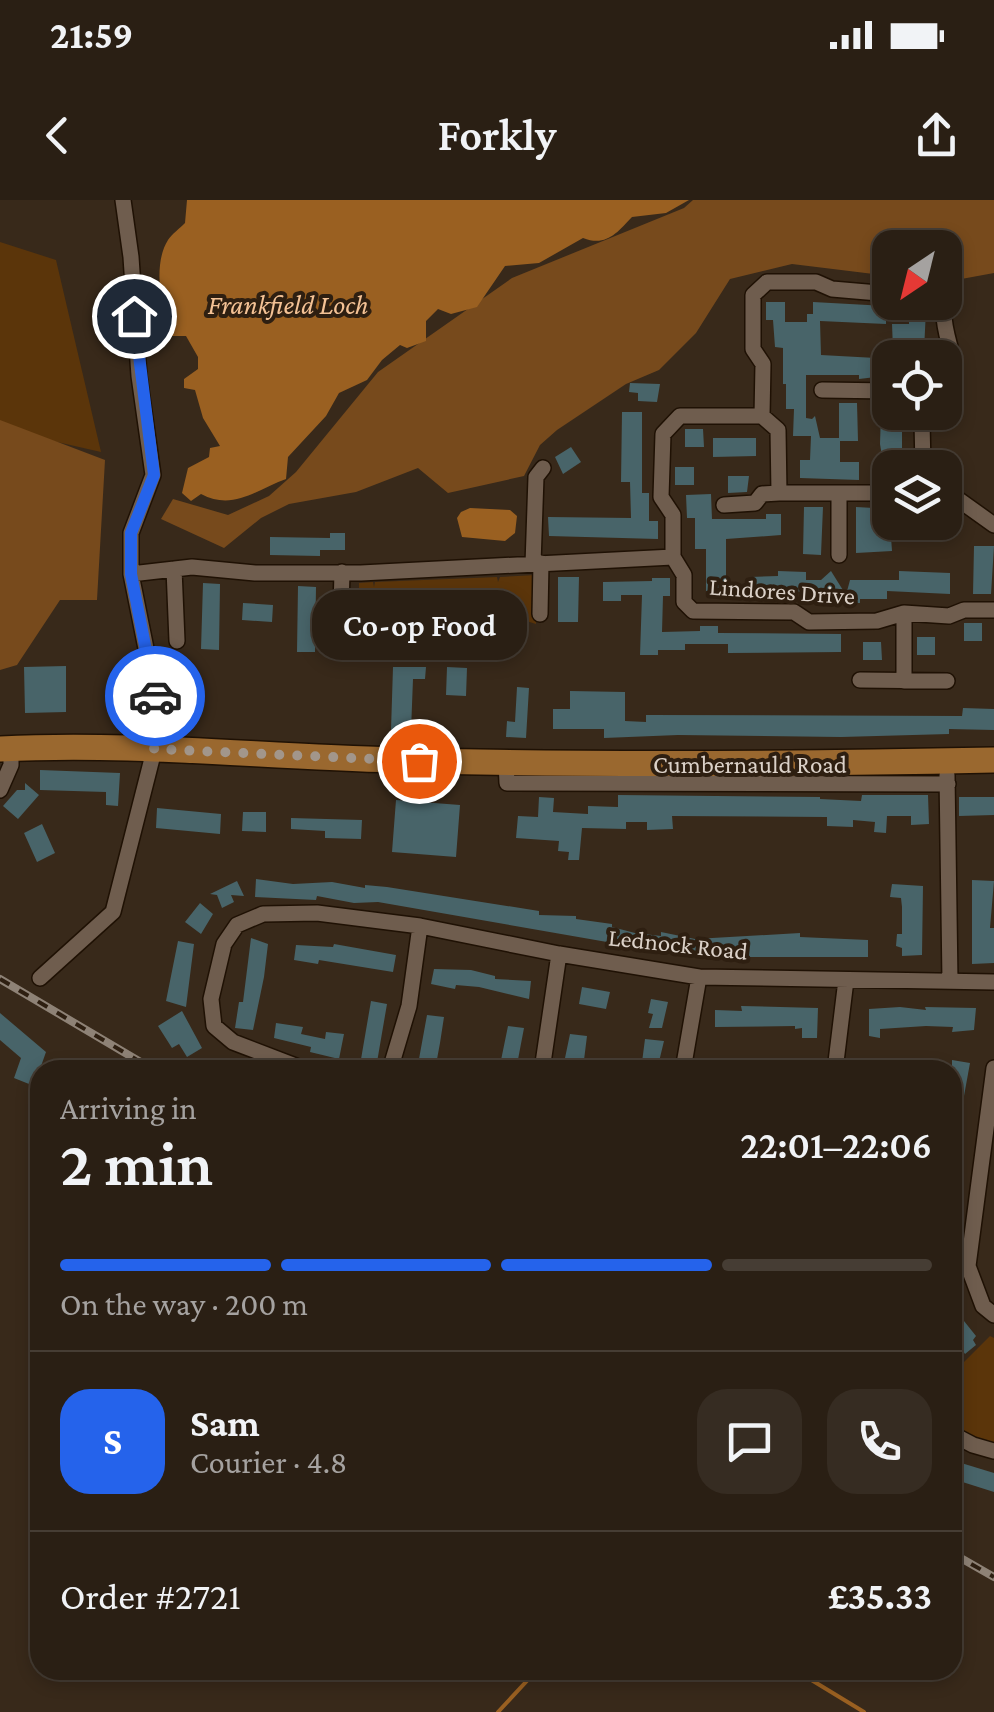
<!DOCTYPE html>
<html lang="en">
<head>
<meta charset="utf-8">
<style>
  body { margin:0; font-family:"Crimson Pro",serif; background:#362c22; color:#f1f3f6; height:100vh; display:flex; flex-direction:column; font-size:38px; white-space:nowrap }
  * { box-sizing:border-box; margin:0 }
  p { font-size:32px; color:#a5a2a0 }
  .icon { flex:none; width:55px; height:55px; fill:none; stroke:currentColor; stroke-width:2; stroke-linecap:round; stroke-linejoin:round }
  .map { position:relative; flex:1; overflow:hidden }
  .drawer { position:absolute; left:30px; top:860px; width:932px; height:620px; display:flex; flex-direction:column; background:#2a1f14; border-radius:30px; box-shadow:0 5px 15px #0003,0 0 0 2px #463d34 }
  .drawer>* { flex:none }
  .needle { width:65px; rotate:215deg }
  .fabs { position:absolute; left:872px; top:30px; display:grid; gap:20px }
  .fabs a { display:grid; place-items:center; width:90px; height:90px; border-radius:20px; background:#2a1f14; box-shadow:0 5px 15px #0003,0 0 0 2px #463d34; font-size:50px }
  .pin { position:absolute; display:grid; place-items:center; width:85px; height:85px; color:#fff; margin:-42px; border:5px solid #fff; border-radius:50%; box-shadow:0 2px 10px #0007 }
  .courier { position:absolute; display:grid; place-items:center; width:100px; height:100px; margin:-50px; border:8px solid #2563eb; border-radius:50%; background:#fff; color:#222; box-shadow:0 2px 12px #0007 }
  .bubble { position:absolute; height:70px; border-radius:30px; background:#2a1f14; box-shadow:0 5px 15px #0003,0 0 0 2px #463d34; font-size:32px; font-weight:600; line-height:70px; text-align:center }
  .headline em { font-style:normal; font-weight:600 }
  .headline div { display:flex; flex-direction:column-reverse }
  .headline { display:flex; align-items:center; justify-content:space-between; height:170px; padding:0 30px }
  h1 { font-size:65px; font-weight:600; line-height:75px }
  .bar { display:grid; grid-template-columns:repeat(4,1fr); gap:15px 10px; align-content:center; height:120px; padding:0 30px }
  .bar i { height:12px; border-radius:8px; background:#463d34 }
  .bar .on { background:#2563eb }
  .bar p { grid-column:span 4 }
  .line { display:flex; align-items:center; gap:25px; padding:0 30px; border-top:2px solid #463d34 }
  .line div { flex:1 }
  .round { display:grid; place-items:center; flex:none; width:105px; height:105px; border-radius:30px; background:#362c22 }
  .status { display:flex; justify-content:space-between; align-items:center; height:70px; padding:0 50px; background:#2a1f14; direction:ltr }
  .status svg { height:28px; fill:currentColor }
  header { display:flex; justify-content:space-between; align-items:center; height:130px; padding:0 30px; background:#2a1f14; font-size:45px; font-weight:600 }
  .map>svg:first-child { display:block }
  .green { fill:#5b350a }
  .forest { fill:#774a1c }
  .water { fill:#9a6021 }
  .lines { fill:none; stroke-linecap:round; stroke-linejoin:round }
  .stream { stroke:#9a6021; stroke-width:4 }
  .building { fill:#486469 }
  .minor-casing { stroke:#1f1104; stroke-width:18 }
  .primary-casing { stroke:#1f1104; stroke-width:28 }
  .minor { stroke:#6f5d4e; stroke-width:15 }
  .primary { stroke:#9a682f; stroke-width:25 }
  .rail-casing { stroke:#8e8276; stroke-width:8 }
  .rail { stroke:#2e1f11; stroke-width:4; stroke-dasharray:11; stroke-linecap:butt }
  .done { stroke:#a2968b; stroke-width:10; stroke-dasharray:0 18 }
  .route { stroke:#2563eb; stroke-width:12 }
  .labels { text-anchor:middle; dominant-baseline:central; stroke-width:8; stroke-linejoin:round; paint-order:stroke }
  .street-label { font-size:25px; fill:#dbd1c8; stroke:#2e1f11 }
  .water-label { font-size:28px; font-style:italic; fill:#f4c295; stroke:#2e1f11 }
</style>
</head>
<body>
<div class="status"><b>21:59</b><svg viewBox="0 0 49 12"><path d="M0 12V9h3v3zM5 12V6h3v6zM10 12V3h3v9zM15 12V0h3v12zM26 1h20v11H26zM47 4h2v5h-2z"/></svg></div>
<header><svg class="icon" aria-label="back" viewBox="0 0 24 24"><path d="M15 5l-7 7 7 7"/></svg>Forkly<svg class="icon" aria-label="share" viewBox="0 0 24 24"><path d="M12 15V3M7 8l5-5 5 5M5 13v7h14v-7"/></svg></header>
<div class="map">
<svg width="994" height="1512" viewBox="0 0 994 1512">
  <rect width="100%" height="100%" fill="#38291a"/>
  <path class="green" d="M0 42 56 60 101 252 0 229Z
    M536 375V424L501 413 477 412 421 433 359 432V383L373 382 374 387 375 382 497 377 498 382 500 377Z
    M990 1136 994 1138V1244L953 1232V1173Z"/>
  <path class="forest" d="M693 0H994V73L945 82V48H890V76L792 64 730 79 696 133 659 170 626 184 557 230 540 245 524 276 448 293 418 268 356 292 289 304 261 318 224 348 161 319 173 299 228 315 269 296 296 272 378 172 512 78 684 8Z
    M0 220 105 260 97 400H60L17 465 0 470Z"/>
  <path class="water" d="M187 0H689L666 13 632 17C617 33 606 47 583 38L539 63 505 66 477 107 451 114 438 109 426 121V141L407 148 400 145 382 160 367 180 339 193 326 216 288 257 286 279C256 290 233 311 201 294L191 301 182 293 188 268 209 257 210 248 220 246 203 218 195 190 184 188V179L198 169V157L186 136H169C162 110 152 65 168 40 172 34 180 28 185 23Z
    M470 308 510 310 517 316 515 333 505 341 462 337 457 318 461 312Z"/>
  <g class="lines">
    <path class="stream" d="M795 1470 864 1512
      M498 1512 537 1470"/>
  </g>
  <path class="building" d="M766 102H785V122H807V114H813V102L886 106V124L820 121 821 155 876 158V177L859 179V175H806V218L812 219 815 216 820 238H839V203H857L858 241H840V262H859V280L800 278V260H810L811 236H793L794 209H786V184H783V148L775 147 773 120H766Z
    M909 108 926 110 924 150H893L892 124H909Z
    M630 183 660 184 657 202 638 201V193L629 192Z
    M622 212H642V293H649V321H658V339L549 336 548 317 631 318 630 282H621Z
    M881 212 902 213V268H884L880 244Z
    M685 229H703L704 247H685Z
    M713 238H756V256L713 257Z
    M571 247 581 262 563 274 555 257Z
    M675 267H694V285H675Z
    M728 276H749L747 292 728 293Z
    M711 294 712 319H766V314H781V335L726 339V391H706V349H695V318H687L686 295Z
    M804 307H823L821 355 803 354Z
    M856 307 874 308V313L890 311V322H935V342H913V337H891L892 351 856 353Z
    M330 333H345V350H320V356L270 355V337L330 338Z
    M974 346H994L991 394H973Z
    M778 371 806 372V380H821L831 371 846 395 850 380H899V371L950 373V394L887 391V399H860V403H850L816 400V392L769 391V395H750V377L778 376Z
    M558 377H579L578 422H558Z
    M652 378H670V396H663L662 432 700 431V426H718V433L841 434V452L728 453V444H685V450H658V455H640L642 395H621V401H603V382L652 381Z
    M203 383 220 384 219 450 201 449Z
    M298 386 316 387 315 452H297Z
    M243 403 273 405 272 422 242 420Z
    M964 423H982V441H964Z
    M917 437H935V455H917Z
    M863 442H881L882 460H863Z
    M66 466V512L25 513 24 467Z
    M393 467H426L425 479H413L411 531 391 530Z
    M447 467 467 468 466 496 446 495Z
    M517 487 529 488 526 538 506 537 507 521 515 522Z
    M570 491 625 492V521L646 522V515L962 516 963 508 994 509V530L949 529V534L841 537 678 535 604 538V529H553V509H570Z
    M40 570 120 573 118 606 106 605V592L40 590Z
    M25 583 39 595 18 619 3 606 17 590H25Z
    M618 595 820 597V599L861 601 862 595H928L929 624 911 625V616H887L886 633 874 632 875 622 853 620V627L827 626V617L672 616 673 629 647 630V622H626V629L582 628 579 660H568L569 652 558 651 559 641 516 638 518 616 538 617 539 597 554 598 553 612 588 614V606L618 607Z
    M959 597H994V615L959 616Z
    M396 600 460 605 456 657 392 652Z
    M157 608 221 614 220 634 156 628Z
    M243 612H266V632L242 631Z
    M291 618 362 620 361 639 325 638V631L291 629Z
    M42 624 55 653 37 662 24 633Z
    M256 679 293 684 332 682 365 688V685L387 687 539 711V715L576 716V719L612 724V727L635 733 661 736V732L695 739 800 733V737L868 740V757H693L378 702 354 703 317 696 316 700 255 697Z
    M972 680 994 681 990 728H994V763L972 764Z
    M237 681 244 696 231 695 234 702 222 708 217 695 210 694Z
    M892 684 923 686 922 755 902 756V748L896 746 897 734H902V707L901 698 890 697Z
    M200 703 213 714 201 734 185 722Z
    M251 738 268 744 264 777 253 830 235 828 239 802H243Z
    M178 741 194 744 186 807 166 801Z
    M334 744 396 755 393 772 319 760 318 764 294 760 296 745 333 747Z
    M434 769 471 770 495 776V779L531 781 529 799 479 787 456 785 455 789 431 784Z
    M582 787 610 792 606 809 579 804Z
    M651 799 668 802 662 828H649L653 814 648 813Z
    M371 801 387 804 376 868 360 865Z
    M741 806 818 808 817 838H802V828L795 829V826L715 827V810L742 811Z
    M900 807 926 810 925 807 976 808 974 830 952 832 953 827 926 826 880 829V838L869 836V809Z
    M182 811 202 848 187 857 179 844 172 848 158 826Z
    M0 813 46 852 34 886 14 878 21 858 0 840Z
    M427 815 444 817 440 843 435 870H417Z
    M276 823 303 827 301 834 325 839 326 832 344 834 339 859 310 852 311 847 274 838Z
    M508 826 524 828 516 870H499Z
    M570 834 587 836 584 860 565 858Z
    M645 839 664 841 657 870H641Z
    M952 860 970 863 958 929 952 928Z
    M960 1116 976 1136 973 1140 976 1145 965 1154 952 1134V1121Z
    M958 1262 994 1273V1292L953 1279Z"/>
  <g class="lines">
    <defs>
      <path id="minor" d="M934 102 944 113C943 141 966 170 945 194
        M889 167 890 191
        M822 190 890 191
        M762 216 763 164 753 149V95L767 82H816L832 89 890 94
        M923 268 922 221 930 212
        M839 293V355
        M890 293H779L778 230 762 216H680L663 234 661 297 673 315V357L684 375V402L693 411 794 412 809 422 877 421 904 413 949 416 964 410H994
        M945 296 955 297 994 325
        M724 305 755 303 762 294 779 293
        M533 364 536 277 543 268
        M174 369 177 441
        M131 374 192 367 255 373H361L673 357
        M540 414 541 363
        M340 445 342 372
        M860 480 947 481
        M904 481V413
        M506 563 507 583 948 584
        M947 575 950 781
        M0 590 11 565V548
        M40 778 113 712 161 523 131 374V333L153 275 139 176 131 57 123 0
        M994 868 968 1066 983 1106 994 1115
        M306 870 233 842 214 826 211 799 224 744 237 725 263 714 317 713 420 726 559 754 699 777 994 782
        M390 870 409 806 420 726
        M542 870 559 754
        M683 870 699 777
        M835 870 846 780
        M952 1234 973 1245 994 1251"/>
      <path id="primary" d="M0 549C131 542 263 557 394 560 594 566 794 564 994 560"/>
    </defs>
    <use href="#minor" class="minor-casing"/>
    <use href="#primary" class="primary-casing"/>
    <use href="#minor" class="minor"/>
    <use href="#primary" class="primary"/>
    <defs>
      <path id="rail" d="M0 779 154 870
        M952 1353 994 1377"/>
    </defs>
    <use href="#rail" class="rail-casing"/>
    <use href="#rail" class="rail"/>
  </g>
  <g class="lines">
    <path class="done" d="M155 496 161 522 154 549 419 561"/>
    <path class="route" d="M134 116 154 275 131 333V374L155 496"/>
  </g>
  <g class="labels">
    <g class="street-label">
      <text transform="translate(782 391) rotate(4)">Lindores Drive</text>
      <text x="750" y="564">Cumbernauld Road</text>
      <text transform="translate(678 744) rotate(6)">Lednock Road</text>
    </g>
    <g class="water-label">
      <text x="288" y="104">Frankfield Loch</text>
    </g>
  </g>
</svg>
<div class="fabs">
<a><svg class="needle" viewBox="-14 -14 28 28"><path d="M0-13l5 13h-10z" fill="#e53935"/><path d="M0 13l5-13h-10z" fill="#a5a2a0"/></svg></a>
<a><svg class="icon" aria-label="locate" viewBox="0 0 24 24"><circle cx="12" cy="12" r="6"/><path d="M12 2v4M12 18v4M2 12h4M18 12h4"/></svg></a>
<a><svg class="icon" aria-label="layers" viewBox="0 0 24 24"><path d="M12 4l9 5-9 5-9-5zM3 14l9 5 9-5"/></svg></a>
</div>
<div class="pin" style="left:419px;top:561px;background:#ea580c"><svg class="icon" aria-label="bag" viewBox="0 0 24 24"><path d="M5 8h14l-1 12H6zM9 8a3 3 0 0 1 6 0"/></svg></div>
<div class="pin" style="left:134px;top:116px;background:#1f2937"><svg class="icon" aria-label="home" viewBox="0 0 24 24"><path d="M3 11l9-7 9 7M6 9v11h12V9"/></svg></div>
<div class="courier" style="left:155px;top:496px"><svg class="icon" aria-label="car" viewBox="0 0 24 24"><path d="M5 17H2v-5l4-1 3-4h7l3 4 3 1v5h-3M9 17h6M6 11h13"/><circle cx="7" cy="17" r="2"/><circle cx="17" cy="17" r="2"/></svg></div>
<div class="bubble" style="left:312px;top:390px;width:215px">Co-op Food</div>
<section class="drawer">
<div class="headline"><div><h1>2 min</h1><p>Arriving in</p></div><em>22:01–22:06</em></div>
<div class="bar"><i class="on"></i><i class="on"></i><i class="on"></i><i></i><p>On the way · 200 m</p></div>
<div class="line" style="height:180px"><b class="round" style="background:#2563eb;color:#fff">S</b><div><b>Sam</b><p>Courier · 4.8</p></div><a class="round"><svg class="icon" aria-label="chat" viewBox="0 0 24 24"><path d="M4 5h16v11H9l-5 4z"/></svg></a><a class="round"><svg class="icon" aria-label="phone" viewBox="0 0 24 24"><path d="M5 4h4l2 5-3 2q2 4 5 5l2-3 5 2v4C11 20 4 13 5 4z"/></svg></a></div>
<div class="line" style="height:130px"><div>Order #2721</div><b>£35.33</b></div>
</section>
</div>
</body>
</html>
